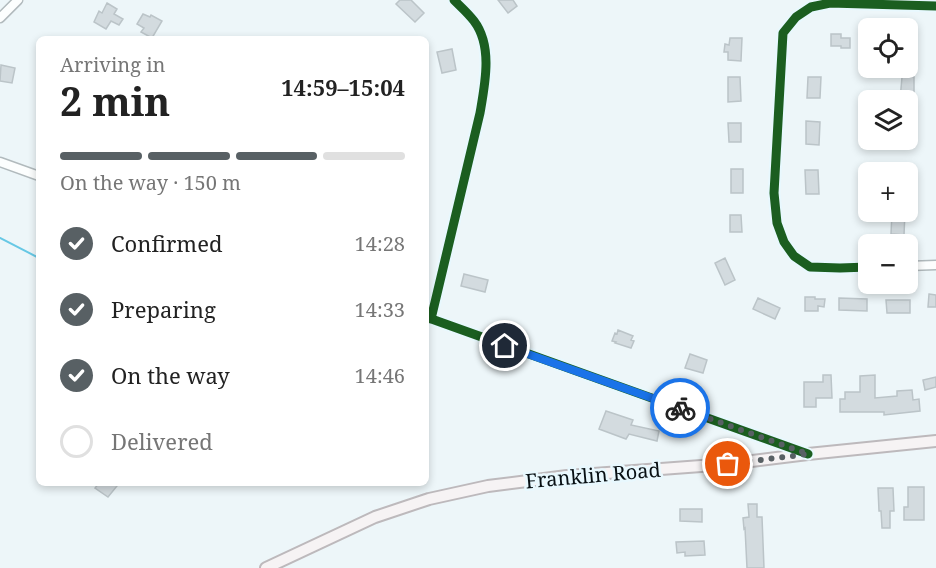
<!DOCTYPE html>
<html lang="en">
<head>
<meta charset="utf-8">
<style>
  body { margin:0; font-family:"Noto Serif",serif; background:#f6f6f6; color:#222; height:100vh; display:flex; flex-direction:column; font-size:22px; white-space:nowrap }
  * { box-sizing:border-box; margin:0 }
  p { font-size:20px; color:#767676 }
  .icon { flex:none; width:33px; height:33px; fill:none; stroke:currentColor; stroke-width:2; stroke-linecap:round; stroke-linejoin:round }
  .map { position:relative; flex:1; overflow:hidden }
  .details { position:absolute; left:36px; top:36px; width:393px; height:450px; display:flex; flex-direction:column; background:#fff; border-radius:9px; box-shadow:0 3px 9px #0003 }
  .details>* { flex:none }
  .tools { position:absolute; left:858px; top:18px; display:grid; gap:12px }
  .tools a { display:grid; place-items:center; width:60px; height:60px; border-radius:9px; background:#fff; box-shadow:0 3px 9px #0003; font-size:30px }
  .pin { position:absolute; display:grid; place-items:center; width:51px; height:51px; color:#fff; margin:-26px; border:3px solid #fff; border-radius:50%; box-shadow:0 2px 6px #0007 }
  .courier { position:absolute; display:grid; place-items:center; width:60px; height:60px; margin:-30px; border:4px solid #1a73e8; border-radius:50%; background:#fff; color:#222; box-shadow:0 2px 8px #0007 }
  .overview em { font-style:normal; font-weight:700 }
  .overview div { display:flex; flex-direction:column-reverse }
  .overview { display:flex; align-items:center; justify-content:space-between; height:102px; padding:0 24px }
  h1 { font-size:39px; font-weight:700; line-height:45px }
  .bar { display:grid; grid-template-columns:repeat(4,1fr); gap:9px 6px; align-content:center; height:72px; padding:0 24px }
  .bar i { height:8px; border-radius:4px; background:#e0e0e0 }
  .bar .on { background:#586064 }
  .bar p { grid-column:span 4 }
  ol { padding:0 24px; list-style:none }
  li { display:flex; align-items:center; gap:18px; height:66px }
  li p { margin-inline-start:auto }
  li .icon { padding:6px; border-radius:50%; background:#586064; color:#fff; stroke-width:4 }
  li:last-child { color:#767676 }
  li i { width:33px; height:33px; border:3px solid #e0e0e0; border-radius:50% }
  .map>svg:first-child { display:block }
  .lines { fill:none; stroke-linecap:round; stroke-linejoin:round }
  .stream { stroke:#67c8e5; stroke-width:2 }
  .building { fill:#d3dbdf; stroke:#bbc4c8; stroke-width:1.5 }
  .minor-casing { stroke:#b1babd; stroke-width:11 }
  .major-casing { stroke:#bdb9bc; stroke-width:14 }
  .minor { stroke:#fcfefe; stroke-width:8 }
  .major { stroke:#f6f3f4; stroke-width:10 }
  .cycleway-casing { stroke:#e8f8fe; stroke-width:13 }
  .cycleway { stroke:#1b5e20; stroke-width:9 }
  .done { stroke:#586064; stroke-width:6; stroke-dasharray:0 10.8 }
  .route { stroke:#1a73e8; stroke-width:8 }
  .labels { text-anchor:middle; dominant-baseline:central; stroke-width:5; stroke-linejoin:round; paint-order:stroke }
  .street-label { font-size:20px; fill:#070f13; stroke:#e8f8fe }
</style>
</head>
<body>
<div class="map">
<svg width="936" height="568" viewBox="0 0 936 568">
  <rect width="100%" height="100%" fill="#edf6f9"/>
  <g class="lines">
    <path class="stream" d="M0 238 39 258"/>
  </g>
  <path class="building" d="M400 0H411L424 13 415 22 396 4Z
    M498 0H513L517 6 508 13Z
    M107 3 117 9 114 14 123 19 119 25 111 21 106 29 94 22 99 11 102 13Z
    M143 14 150 17 151 15 162 21 152 38 141 32 144 28 137 24Z
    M831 34H841V38H850V48H841V46H831Z
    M730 38H742L741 61 728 60V52H724L725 44 729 45Z
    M452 49 456 70 442 73 437 52Z
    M1 65 15 68 12 83 0 81Z
    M728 77H740L741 101 728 102Z
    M808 77H821L820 98H807Z
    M902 77H914V101L900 100Z
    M806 121 820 122 819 145 806 144Z
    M728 123H741V142H729Z
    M900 140H912V146H900Z
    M900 166H912V172H900Z
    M731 169H743V193H731Z
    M805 170H818L819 194H806Z
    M892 212H905L904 235 891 234Z
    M730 215H741L742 232H730Z
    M725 258 735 280 725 285 715 263Z
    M464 274 488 280 485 292 461 286Z
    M929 294 936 295V307H928Z
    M805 297H815V299H825L824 307 818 306V311H805Z
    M758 298 780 308 775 319 753 309Z
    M839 298 867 299V311L839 310Z
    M886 300H910V313H887Z
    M618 330 633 336 631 340 634 341 631 348 615 343 616 342 612 341 615 333 617 334Z
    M690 354 707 360 703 373 685 368Z
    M823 375H831L832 398H816V407H804V382H823Z
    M875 375V398L897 396V391L912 390 913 400 919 399 920 411 884 415V412H840V399H845V392H860V376Z
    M936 377V387L925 390 923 380Z
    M606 411 633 420 631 425 659 431 657 441 629 434 626 439 599 429Z
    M99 483H113L117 486 108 497 95 488Z
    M908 487H924V520H904V507H908Z
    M878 488H893L894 511H890V528H882L881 511H879Z
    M748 504H757V517H762L764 568H747L745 528 744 529 743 518 749 517Z
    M680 509H702V522L680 521Z
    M704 541 705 555 685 556V552L677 553 676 542Z"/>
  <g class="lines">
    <defs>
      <path id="minor" d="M0 18 18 0
        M0 162 39 176
        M908 266 936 265
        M868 267 840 268 810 267 794 256 784 242 777 223 774 193 783 33 796 17 811 7 830 3 936 6
        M426 317 807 454
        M431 319 480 113C485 84 493 46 474 21 468 13 461 7 454 0"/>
      <path id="major" d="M266 568 375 517 429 499 488 486 567 476 728 464 808 454 936 441"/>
    </defs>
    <use href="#minor" class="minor-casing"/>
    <use href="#major" class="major-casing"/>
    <use href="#minor" class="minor"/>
    <use href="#major" class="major"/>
    <defs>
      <path id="cycleway" d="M868 267 840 268 810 267 794 256 784 242 777 223 774 193 783 33 796 17 811 7 830 3 936 6
        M426 317 808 454
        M431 319 480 113C485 84 493 46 474 21 468 13 461 7 454 0"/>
    </defs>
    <use href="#cycleway" class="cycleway-casing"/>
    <use href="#cycleway" class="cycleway"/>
  </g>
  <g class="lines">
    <path class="done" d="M680 408 808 454 728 464"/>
    <path class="route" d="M505 346 680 408"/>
  </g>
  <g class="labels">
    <g class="street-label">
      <text transform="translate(593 475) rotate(-5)">Franklin Road</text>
    </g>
  </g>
</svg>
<div class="tools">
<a><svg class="icon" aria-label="locate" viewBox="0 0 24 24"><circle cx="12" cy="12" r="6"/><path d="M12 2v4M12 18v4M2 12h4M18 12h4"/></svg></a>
<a><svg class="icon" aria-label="layers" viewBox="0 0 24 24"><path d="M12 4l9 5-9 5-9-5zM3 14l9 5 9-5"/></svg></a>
<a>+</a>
<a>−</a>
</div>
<div class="pin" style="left:728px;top:464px;background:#ea580c"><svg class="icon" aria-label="bag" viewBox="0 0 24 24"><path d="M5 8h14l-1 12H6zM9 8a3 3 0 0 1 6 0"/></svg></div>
<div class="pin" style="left:505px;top:346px;background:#1f2937"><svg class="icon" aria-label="home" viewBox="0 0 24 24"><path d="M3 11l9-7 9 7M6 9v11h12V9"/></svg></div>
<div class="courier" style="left:680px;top:408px"><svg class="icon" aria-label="bike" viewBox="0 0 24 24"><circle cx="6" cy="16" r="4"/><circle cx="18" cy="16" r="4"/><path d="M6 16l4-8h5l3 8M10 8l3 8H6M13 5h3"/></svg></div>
<section class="details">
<div class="overview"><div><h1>2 min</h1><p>Arriving in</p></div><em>14:59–15:04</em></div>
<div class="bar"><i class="on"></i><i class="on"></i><i class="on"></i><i></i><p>On the way · 150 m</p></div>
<ol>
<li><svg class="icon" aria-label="check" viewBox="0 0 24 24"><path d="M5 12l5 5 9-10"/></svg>Confirmed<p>14:28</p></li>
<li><svg class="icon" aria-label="check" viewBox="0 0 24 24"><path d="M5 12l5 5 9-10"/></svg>Preparing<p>14:33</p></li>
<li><svg class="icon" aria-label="check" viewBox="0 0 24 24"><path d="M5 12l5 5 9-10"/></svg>On the way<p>14:46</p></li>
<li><i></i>Delivered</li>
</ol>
</section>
</div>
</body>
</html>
